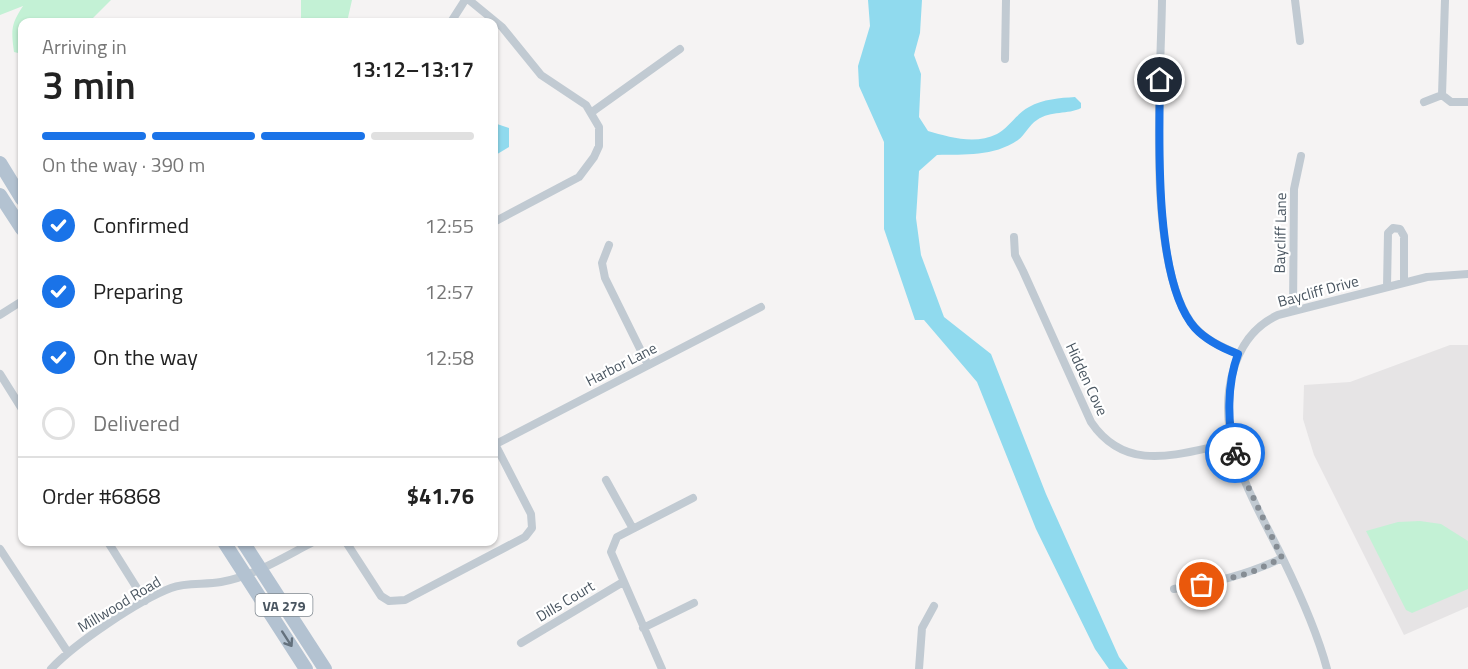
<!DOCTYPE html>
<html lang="en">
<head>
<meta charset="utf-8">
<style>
  body { margin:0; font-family:"Titillium Web",sans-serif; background:#f2f2f2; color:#222; height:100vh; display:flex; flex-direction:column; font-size:22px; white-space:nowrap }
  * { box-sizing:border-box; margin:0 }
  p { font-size:20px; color:#767676 }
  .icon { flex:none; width:33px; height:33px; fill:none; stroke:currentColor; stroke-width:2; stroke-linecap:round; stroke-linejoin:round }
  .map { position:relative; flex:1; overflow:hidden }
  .details { position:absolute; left:18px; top:18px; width:480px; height:528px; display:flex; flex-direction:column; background:#fff; border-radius:12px; box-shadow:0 2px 4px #0004 }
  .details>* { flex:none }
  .pin { position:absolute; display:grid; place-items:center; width:51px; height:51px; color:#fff; margin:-26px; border:3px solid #fff; border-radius:50%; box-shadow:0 2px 6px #0007 }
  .courier { position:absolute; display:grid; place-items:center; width:60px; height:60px; margin:-30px; border:4px solid #1a73e8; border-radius:50%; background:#fff; color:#222; box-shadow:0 2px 8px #0007 }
  .overview em { font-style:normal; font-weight:600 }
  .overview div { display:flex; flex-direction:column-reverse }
  .overview { display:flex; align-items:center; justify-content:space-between; height:102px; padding:0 24px }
  h1 { font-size:39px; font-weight:600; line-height:45px }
  .bar { display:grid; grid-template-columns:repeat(4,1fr); gap:9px 6px; align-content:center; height:72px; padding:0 24px }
  .bar i { height:8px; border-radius:4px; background:#e0e0e0 }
  .bar .active { background:#1a73e8 }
  .bar p { grid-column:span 4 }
  .line { display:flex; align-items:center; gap:15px; padding:0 24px; border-top:2px solid #e0e0e0 }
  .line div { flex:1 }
  ol { padding:0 24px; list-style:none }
  li { display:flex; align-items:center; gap:18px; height:66px }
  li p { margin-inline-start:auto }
  li .icon { padding:6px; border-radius:50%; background:#1a73e8; color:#fff; stroke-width:4 }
  li:last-child { color:#767676 }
  li i { width:33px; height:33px; border:3px solid #e0e0e0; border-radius:50% }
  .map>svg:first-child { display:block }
  .education { fill:#e6e4e5 }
  .green { fill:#c3f1d5 }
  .water { fill:#90daee }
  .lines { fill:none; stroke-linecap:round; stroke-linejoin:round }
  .minor { stroke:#c1cad2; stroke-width:8 }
  .primary { stroke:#b3c2d1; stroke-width:14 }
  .oneway { stroke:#64717d }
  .done { stroke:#868d94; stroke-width:6; stroke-dasharray:0 10.8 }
  .route { stroke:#1a73e8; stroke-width:8 }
  .labels { text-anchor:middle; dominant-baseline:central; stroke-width:4.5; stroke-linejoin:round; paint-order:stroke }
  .shield { fill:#fff; stroke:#808990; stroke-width:1.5 }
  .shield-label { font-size:14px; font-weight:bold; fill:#4a5661 }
  .street-label { font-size:15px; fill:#4a5661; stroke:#fff }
</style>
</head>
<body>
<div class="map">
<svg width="1468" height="669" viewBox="0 0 1468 669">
  <rect width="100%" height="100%" fill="#f5f3f3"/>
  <path class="education" d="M1450 345H1468V607L1404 635 1314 455 1303 419 1304 385 1350 382Z"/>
  <path class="green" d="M0 0H111L93 18 85 22H22V54L14 52C11 30 11 24 23 6L0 15Z
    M301 0H352L347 22H301Z
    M1420 521 1441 524 1468 541V589L1412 613 1406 610 1366 531 1398 522Z"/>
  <path class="water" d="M868 0H922L920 33 914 55 921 74 919 117 928 131C949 137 975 145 997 134 1009 128 1017 113 1029 107 1043 99 1060 98 1075 97L1081 103V108C1068 115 1051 110 1037 120 1029 125 1025 135 1018 140 993 157 965 154 937 155L919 171 916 218 921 255 944 317 991 354 1046 494 1119 657 1128 669H1109L1095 649 1036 529 977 382 924 320H915L884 229V142L859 86 858 66 870 26Z
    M494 123 509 128V147L494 156Z"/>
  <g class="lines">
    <path class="minor" d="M469 0 502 27 541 75 586 105 599 127V146L594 157 579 177 494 222
      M1162 0C1161 80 1146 256 1190 321 1201 338 1220 346 1238 354
      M1295 0 1300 41
      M451 22 465 0
      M1005 59 1006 0
      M1442 95 1445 0
      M1442 95 1451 102H1468
      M1424 102 1442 95
      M592 112 680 49
      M1014 237 1015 255 1023 271 1091 422C1127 475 1179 453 1232 443
      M609 245 602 263 605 278 648 365
      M1387 287 1388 233 1393 228 1400 229 1404 236V282
      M1293 311 1294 189 1301 156
      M0 315 22 301
      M0 374 22 409
      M494 445 761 307
      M606 480 632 527
      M108 542 145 601
      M346 542 381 596 389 601 405 600 525 537 532 528 531 514 495 444
      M0 549 67 651
      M1174 589C1213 583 1247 575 1282 558
      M643 628 694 603
      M521 643 623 582
      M51 669C74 644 139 600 171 588 186 582 205 585 221 582 254 576 284 557 313 542
      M662 669 611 552 617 537 693 498
      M919 669 922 628 934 606
      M1327 669C1317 631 1300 594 1283 559 1265 522 1243 486 1233 446 1221 399 1230 337 1278 315L1427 277 1468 274"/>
    <path class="primary" d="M0 163 22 199
      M0 195 22 229
      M224 542 306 669
      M243 542 325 669"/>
  </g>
  <defs><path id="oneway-shaft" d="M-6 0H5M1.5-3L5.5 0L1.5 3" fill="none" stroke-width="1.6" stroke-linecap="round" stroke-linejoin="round" transform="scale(1.5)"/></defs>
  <use class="oneway" href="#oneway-shaft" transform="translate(287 639) rotate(57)"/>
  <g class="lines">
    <path class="done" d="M1202 585 1250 573 1282 558 1244 478 1235 453"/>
    <path class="route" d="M1160 80C1159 140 1154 282 1195 328 1207 341 1222 348 1238 354 1227 384 1227 423 1235 453"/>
  </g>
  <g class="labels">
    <rect class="shield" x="255.5" y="594" width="57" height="22" rx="4.5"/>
    <g class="shield-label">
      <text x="284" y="605">VA 279</text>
    </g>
    <g class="street-label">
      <text transform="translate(1280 233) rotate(-89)">Baycliff Lane</text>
      <text transform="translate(1318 291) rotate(-15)">Baycliff Drive</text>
      <text transform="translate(621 364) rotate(-27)">Harbor Lane</text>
      <text transform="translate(1087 379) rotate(65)">Hidden Cove</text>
      <text transform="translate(565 601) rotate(-31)">Dills Court</text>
      <text transform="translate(119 604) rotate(-31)">Millwood Road</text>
    </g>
  </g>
</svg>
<div class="pin" style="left:1202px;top:585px;background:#ea580c"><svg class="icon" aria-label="bag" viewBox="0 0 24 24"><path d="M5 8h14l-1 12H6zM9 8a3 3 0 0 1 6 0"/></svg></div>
<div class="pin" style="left:1160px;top:80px;background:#1f2937"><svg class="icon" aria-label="home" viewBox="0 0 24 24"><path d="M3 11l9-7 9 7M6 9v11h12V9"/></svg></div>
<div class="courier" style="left:1235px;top:453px"><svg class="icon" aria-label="bike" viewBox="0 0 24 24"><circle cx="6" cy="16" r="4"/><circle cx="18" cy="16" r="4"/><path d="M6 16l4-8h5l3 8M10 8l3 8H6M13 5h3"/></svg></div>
<section class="details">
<div class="overview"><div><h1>3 min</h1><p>Arriving in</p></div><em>13:12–13:17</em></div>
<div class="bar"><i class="active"></i><i class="active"></i><i class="active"></i><i></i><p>On the way · 390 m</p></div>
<ol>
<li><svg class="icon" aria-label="check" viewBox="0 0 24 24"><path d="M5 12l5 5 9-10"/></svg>Confirmed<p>12:55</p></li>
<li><svg class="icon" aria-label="check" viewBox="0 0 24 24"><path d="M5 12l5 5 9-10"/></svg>Preparing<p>12:57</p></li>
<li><svg class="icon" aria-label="check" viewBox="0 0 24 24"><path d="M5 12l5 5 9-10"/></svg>On the way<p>12:58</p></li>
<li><i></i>Delivered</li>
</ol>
<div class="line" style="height:78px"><div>Order #6868</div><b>$41.76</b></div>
</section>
</div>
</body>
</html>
